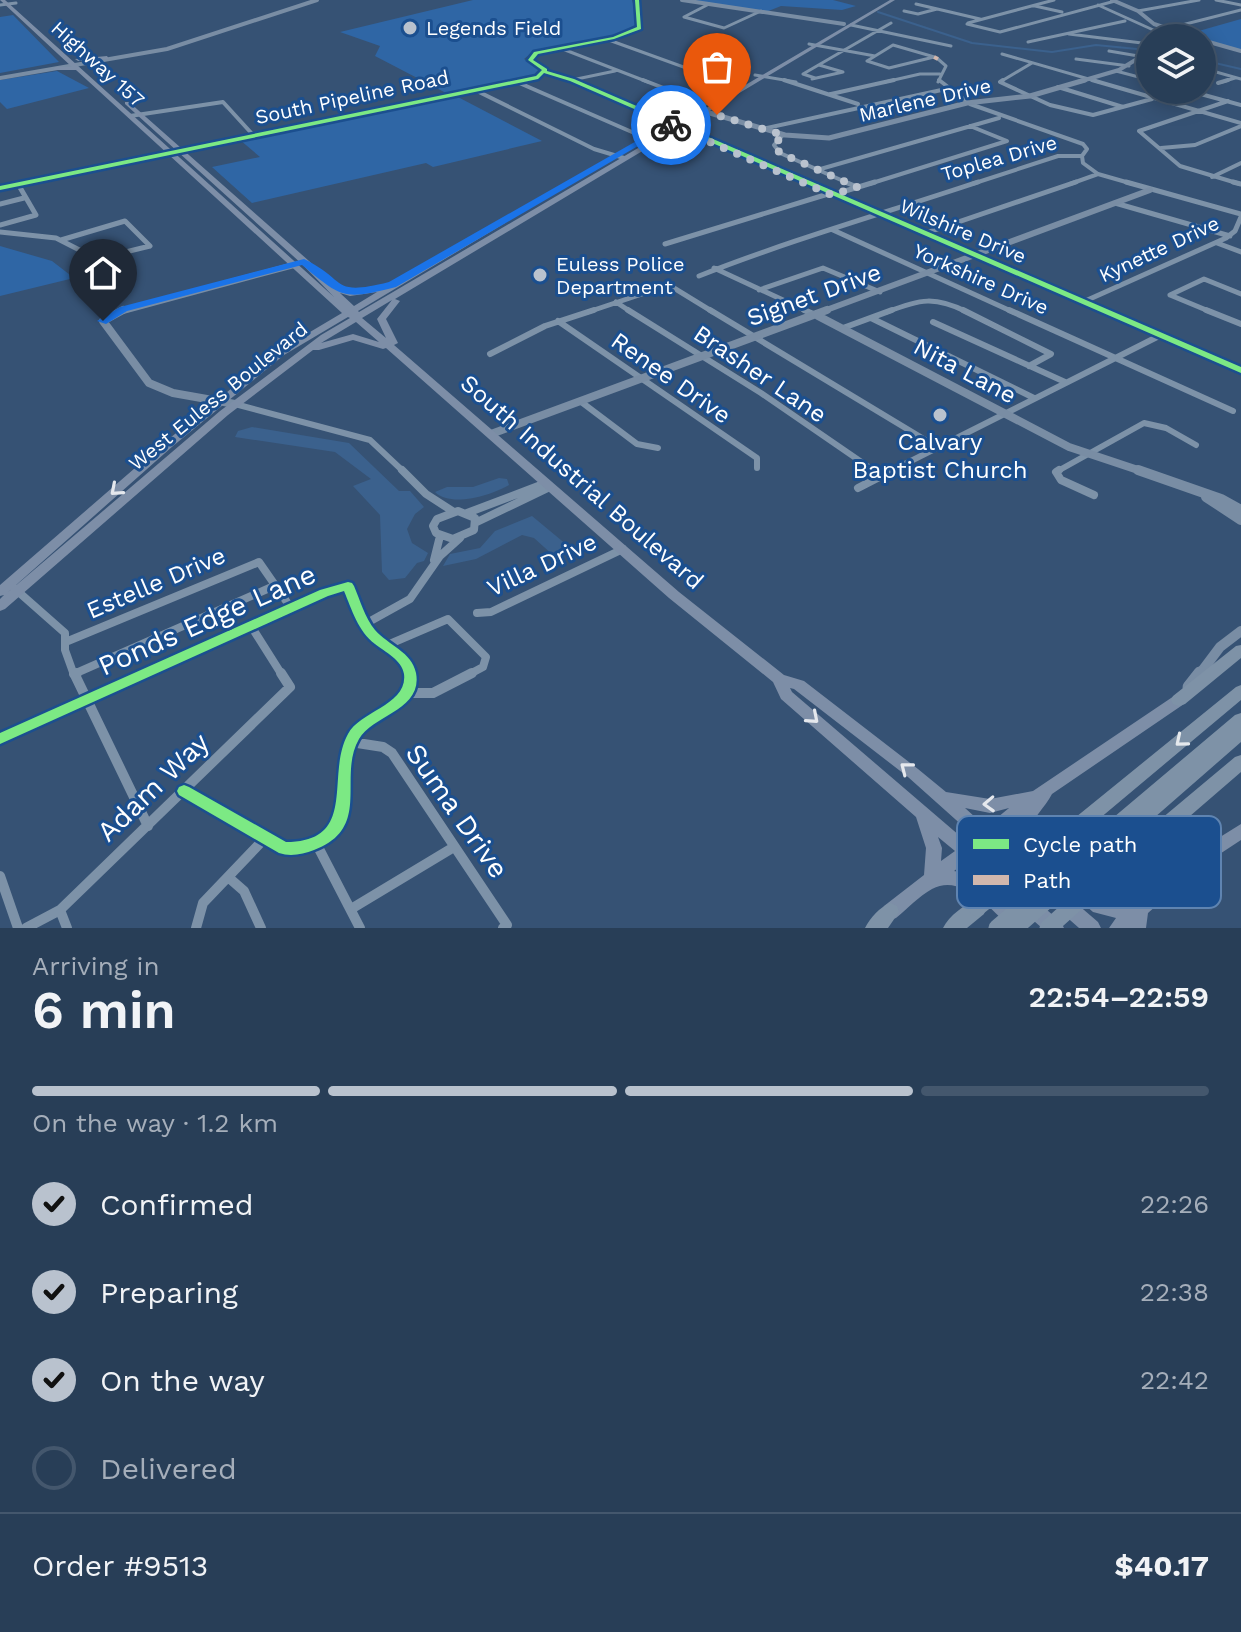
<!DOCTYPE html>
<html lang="en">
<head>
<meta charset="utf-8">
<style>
  body { margin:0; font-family:"Work Sans",sans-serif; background:#344961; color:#f1f3f6; height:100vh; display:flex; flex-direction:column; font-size:30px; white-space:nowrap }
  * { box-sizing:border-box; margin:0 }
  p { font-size:26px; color:#a5aeba }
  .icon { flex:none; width:44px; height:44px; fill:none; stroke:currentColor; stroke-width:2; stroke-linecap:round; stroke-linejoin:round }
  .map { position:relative; height:928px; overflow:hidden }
  .details { display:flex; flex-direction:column; background:#283e57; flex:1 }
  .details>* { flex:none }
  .tools { position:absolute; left:1136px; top:24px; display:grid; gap:16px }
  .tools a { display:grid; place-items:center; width:80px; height:80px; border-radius:50%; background:#283e57; box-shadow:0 4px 20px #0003,0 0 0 2px #44576d; font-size:40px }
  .pin { position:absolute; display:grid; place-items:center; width:68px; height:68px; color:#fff; margin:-82px -34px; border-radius:50% 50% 50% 0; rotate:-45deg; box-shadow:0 0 8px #0007 }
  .pin .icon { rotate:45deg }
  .courier { position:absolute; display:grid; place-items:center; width:80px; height:80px; margin:-40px; border:6px solid #1a73e8; border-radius:50%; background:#fff; color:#222; box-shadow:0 2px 10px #0007 }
  .head em { font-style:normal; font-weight:600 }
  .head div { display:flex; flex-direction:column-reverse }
  .head { display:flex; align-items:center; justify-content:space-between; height:136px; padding:0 32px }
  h1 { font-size:52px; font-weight:600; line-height:60px }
  .bar { display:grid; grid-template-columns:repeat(4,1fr); gap:12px 8px; align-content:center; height:96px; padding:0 32px }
  .bar i { height:10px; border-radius:6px; background:#44576d }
  .bar .selected { background:#b9c2ce }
  .bar p { grid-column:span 4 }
  .line { display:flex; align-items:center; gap:20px; padding:0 32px; border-top:2px solid #44576d }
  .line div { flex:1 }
  ol { padding:0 32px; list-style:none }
  li { display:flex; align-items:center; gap:24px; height:88px }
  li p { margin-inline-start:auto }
  li .icon { padding:8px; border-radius:50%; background:#b9c2ce; color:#111; stroke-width:4 }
  li:last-child { color:#a5aeba }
  li i { width:44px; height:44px; border:4px solid #44576d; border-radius:50% }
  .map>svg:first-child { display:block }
  .green { fill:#2f66a5 }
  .water { fill:#3b618d }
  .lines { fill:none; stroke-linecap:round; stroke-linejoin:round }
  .stream { stroke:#3b618d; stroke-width:2 }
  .street-far5 { stroke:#7d92a8; stroke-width:3 }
  .street-far4 { stroke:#7d92a8; stroke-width:4 }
  .street-far3 { stroke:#7d92a8; stroke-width:5 }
  .street-far2 { stroke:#7d92a8; stroke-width:6 }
  .street-far1 { stroke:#7d92a8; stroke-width:8 }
  .street { stroke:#7d92a8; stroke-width:10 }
  .secondary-far5 { stroke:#798da4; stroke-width:4 }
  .secondary-far4 { stroke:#798da4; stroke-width:5 }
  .secondary-far3 { stroke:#798da4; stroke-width:6 }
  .secondary-far2 { stroke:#798da4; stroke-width:8 }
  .secondary-far1 { stroke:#798da4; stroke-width:10 }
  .secondary { stroke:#798da4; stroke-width:13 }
  .primary { fill:#7d8ea7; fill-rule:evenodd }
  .highway { fill:#7e92a7; fill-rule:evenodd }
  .highway-bridge { stroke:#7e92a7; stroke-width:17 }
  .quiet { stroke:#d1b7ad; stroke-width:4; stroke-dasharray:7 4; stroke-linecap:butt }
  .cycleway-casing { stroke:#1b4f8f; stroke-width:5 }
  .cycleway { fill:#7ce984; fill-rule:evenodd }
  .oneway { stroke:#e5e8ed }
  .oneway2 { stroke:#e5e9ed }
  .route { fill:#1a73e8 }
  .done { stroke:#b9c2ce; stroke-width:8; stroke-dasharray:0 14.4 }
  .poi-dot { fill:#b9c2ce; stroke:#1b4f8f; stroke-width:3 }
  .labels { text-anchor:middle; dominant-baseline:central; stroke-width:6; stroke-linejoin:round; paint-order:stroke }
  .far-poi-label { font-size:20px; fill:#fff; stroke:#1b4f8f; text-anchor:start }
  .far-street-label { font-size:20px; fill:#fff; stroke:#1b4f8f }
  .street-label { font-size:24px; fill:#fff; stroke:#1b4f8f }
  .poi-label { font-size:24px; fill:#fff; stroke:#1b4f8f }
  .near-street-label { font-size:28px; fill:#fff; stroke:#1b4f8f }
  .key { fill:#1b4f8f; stroke:#5f84b1; stroke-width:2 }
  .key-label { font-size:22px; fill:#fff }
</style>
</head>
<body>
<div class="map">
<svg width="1241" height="928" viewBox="0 0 1241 928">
  <rect width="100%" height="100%" fill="#365274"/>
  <path class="green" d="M473 0H632L639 23 614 36 530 54 524 59 540 68 533 76 446 93 375 56 380 46 340 32Z
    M689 0H833L856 6 842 10 781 6 766 12Z
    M13 15 59 62 0 73V17Z
    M1241 19V50L1188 34Z
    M57 71 89 88 7 109 0 102V80Z
    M456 96 542 141 433 167 426 163 252 203 212 167 260 157 240 140Z
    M0 246 52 261 74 278 0 296Z"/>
  <path class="water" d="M252 427 349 443 399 491H410L424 507 415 514 407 529 412 543 428 553 424 561 417 563 405 578 389 580 382 572 380 515 353 486 371 479 335 452 235 437 238 431Z
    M499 478 507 479 509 485C492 495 451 508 435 492L447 487H473Z
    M532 516 573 550 554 556 534 538 522 535 476 559 443 566 450 554 480 548 495 531Z"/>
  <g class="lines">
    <path class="stream" d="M878 12 972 43 1052 52 1096 45 1147 50
      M1202 60 1241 69"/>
    <path class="street-far5" d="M1216 0 1241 5
      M709 4 684 17 724 28 761 11
      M916 4 980 19
      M0 5 16 3
      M1098 5 1171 38
      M1035 6 1062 12
      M904 11 918 14 937 9
      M1138 11 1199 0
      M968 23 1054 0
      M967 24 1000 32 1115 1
      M851 25 951 46
      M1166 29 1241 10
      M1069 34 1150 44
      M606 39 725 82
      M1028 42 1125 21
      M809 44 875 56
      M893 45 931 56 934 57 889 68 867 61Z
      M560 48 648 82
      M1109 51 1150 58
      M1002 54 1099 82
      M938 59 946 66 938 82
      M1076 59 1129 66
      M1202 68 1241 79
      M1116 71 1150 80
      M755 75 796 82
      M815 78 803 74 891 23
      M812 79 843 72 819 65
      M572 80 615 71
      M885 82 920 74H940
      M1000 82 1032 63
      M1222 82 1235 78"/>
    <path class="street-far4" d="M643 80 705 104
      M720 80 742 88
      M784 80 858 104
      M939 80 970 104 1083 144 1087 149 1082 156 1083 163 1098 174 1133 184
      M1003 80 1000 82 1050 105 1093 115 1152 99
      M1092 80 1241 123
      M517 82 648 139
      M1218 83 1228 80
      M1058 87 1123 107
      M475 90 594 149 624 158
      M1186 90 1241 105
      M831 94 894 80
      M1228 101 1139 131 1180 166 1240 184
      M130 116 223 102 254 136
      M762 129 946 89
      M783 135 774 145 780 153 850 184
      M1161 148 1195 145 1241 126
      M817 170 999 118
      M1212 177 1241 163
      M869 184 1007 141 970 126
      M972 184 1058 156H1082
      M1070 184 1098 174"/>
    <path class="street-far3" d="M845 182 857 187
      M1126 182 1241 214
      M1233 182 1241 184
      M832 195 875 182
      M1115 203 1230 236
      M0 204 24 198
      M0 225 36 215 18 184
      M833 230 1013 312
      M0 232 56 238 97 259 150 246
      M923 234 1076 182
      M61 240 125 221 150 246
      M1217 243 1241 252
      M665 244 828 194
      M714 268 809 312
      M699 276C790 240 885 213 978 182
      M759 290 823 268 880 292
      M1170 295 1204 279 1241 294
      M1170 295 1211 312
      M616 302 631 312
      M1083 302 1226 238 1235 231 1241 217
      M588 312 669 285 713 312
      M887 312C920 299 935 296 967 312"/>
    <path class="street-far2" d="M628 310 761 393 876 472
      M710 310 937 447
      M804 310 818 316
      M963 310 1051 354 1029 366
      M1009 310 1233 411
      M1206 310 1241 324
      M871 318 1034 398
      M558 321 757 458V468
      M933 322 1065 382
      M843 328 892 310
      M490 354 545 326 594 310
      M580 401 637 444 658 448
      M235 404 370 440 404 472
      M889 472 1161 335
      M1056 472 1144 423 1166 428 1196 445"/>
    <path class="street-far1" d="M402 470 426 494 454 512
      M873 470 882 477
      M1059 470 1056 472 1061 480 1094 495
      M858 488 893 470
      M458 511 475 518 474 530 453 539 436 533 433 526 437 519Z
      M467 513 546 483
      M477 522 550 487
      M434 560 440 536
      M14 588 65 633V650L74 675
      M477 613 491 612 623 549
      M365 624 410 599 440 556 460 538
      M251 626 282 675
      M68 641 259 562 291 608
      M385 646 448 619 486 657 483 667 468 675
      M74 674 274 586
      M143 675 324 593 348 586 369 631 402 659 410 675"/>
    <path class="street" d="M74 673 148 826
      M74 674 77 673
      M406 693H433L472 673
      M0 739 147 673
      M351 742 383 747 392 753 507 925 503 928
      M184 791C205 803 267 844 286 848 307 852 333 836 341 817 351 792 340 764 353 738 367 710 410 711 410 673
      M316 843 360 928
      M0 876 18 928
      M228 877 244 891 261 928
      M351 909 454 847
      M26 928 60 910
      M67 928 60 910 290 687 281 673
      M196 928 203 903 264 839"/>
    <path class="secondary-far5" d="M682 0 844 24
      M1112 0 1138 11 1154 24 1196 38
      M1202 40 1241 51
      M545 72 576 82
      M0 78 167 49 317 0
      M514 82 538 77 545 70 530 60 536 53 614 38 639 28 637 0
      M1078 82 1119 70 1150 51"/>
    <path class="secondary-far4" d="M572 80 811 184
      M703 111 785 135 829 138 967 103 1030 96 1085 80
      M21 184 524 80"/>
    <path class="secondary-far3" d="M807 182 1106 312
      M0 188 31 182
      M119 312 294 265
      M821 312 1150 190"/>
    <path class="secondary-far2" d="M123 310 103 321 149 383 173 393 235 404
      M1102 310 1241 370
      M818 316 1069 447 1144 472
      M491 434 827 310"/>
    <path class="secondary-far1" d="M1138 470 1221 499 1241 510
      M1206 497 1241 520
      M1199 675 1220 647 1241 631"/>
    <path class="secondary" d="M1189 687 1200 673"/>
    <path class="primary" d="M0 0H5L334 297 303 265 125 104V102H129L309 261C337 290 336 292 377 287L381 290 498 221 505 223 358 311 359 312 890 0H895L395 299 400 301 386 319 398 343 394 345 679 592 784 675 804 681 918 769 946 792 990 799 1033 791 1174 696 1179 695 1184 696 1186 700 1184 704 1052 794C1045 808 1031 819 1027 834L1104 899 1119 903 1136 901 1188 857 1241 824V840L1200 867 1148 913 1146 928H1109L1116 918 1093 912 1013 842 1011 837 1014 823 998 836 1098 922 1101 928H1079L986 846 979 852 1061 922 1064 928H1042L966 862 954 871C983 875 1001 895 1021 914L1024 920 1021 926 1015 928 1009 926C990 908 961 873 932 889 919 896 907 909 896 918L890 920 884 918 881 912 884 906 924 875 926 848 916 817 781 699 773 682 669 598 386 348 383 349 353 340 319 350H313L228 415 5 609 0 611V599L4 595 0 596V585L165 442 278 351 342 313 76 70H53L55 67H72ZM377 292 354 306 340 293 350 296ZM392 300 377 319 386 338 362 318ZM348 317 350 318 321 335 220 411 7 593 173 446 284 355ZM356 322 379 342 353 334 321 343ZM790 688 794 689 908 777 974 836 967 842 792 692ZM965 808 990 813 1009 808 986 827ZM938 837 955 851 941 861 942 848Z
      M107 56 109 59 78 61 75 59Z"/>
    <path class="highway" d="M1241 645V658L1185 704 1179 706 1173 704 1171 700 1173 696 1236 646Z
      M1241 685V700L1056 855 1050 857 1044 855 1041 849 1044 843 1236 687Z
      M1241 713V742L1084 879 1078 881 1072 879 1069 874 1063 872 1060 866 1063 860 1235 715Z
      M1241 755V772L1102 892 1095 894 1088 892 1086 886 1088 880 1235 757Z
      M977 899 984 902 986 908 984 914 967 928H943C949 916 965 904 977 899Z
      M890 903 897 906 899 912 888 928H865C870 918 880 907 890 903Z"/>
    <path class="highway-bridge" d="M977 908 1050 849
      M997 928 1069 866
      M1015 928 1078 873
      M1048 928 1095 886"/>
    <path class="quiet" d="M934 57 938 59"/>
    <defs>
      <path id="cycleway" d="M635 0H639L641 29 614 39 538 54 533 60 547 69V71L574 79 1241 367V373L570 81 544 73 538 79 0 190V186L536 76 542 70 528 60 534 52 613 37 637 27Z
        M348 582 352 583 354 586C360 600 365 618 375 630 388 645 412 652 416 673 423 710 373 715 359 739 337 777 373 828 314 850 303 854 291 857 279 853L179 795 177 791 179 787 184 785 189 787 286 842C359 842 325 775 348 734 360 711 408 705 404 674 402 660 385 652 375 644 358 631 352 610 344 591L328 596 0 744V733L320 590Z"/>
    </defs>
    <use href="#cycleway" class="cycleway-casing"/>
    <use href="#cycleway" class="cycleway"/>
  </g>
  <defs><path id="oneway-chevron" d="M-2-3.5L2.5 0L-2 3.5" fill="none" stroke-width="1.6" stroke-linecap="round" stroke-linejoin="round" transform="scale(2)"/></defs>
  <g class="oneway">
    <use href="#oneway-chevron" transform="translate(116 490) rotate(139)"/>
    <use href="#oneway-chevron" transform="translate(813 718) rotate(41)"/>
    <use href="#oneway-chevron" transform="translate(906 768) rotate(-142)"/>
    <use href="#oneway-chevron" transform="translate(989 804) rotate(178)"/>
  </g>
  <use class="oneway2" href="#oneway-chevron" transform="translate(1181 741) rotate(140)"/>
  <path class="route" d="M668 123 674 125 396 287C344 300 343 299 302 265L127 311 106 324 97 321 120 307 304 259C348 280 330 297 389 282Z"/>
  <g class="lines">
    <path class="done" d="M671 125 832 195 857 187 780 153 774 145 783 135 717 115"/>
  </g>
  <g class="poi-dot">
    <circle cx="410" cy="28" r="8"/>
    <circle cx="540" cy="275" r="8"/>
    <circle cx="940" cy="415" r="8"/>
  </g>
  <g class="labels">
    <g class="far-poi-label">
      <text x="426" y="28">Legends Field</text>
      <text x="556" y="264">Euless Police<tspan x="556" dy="23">Department</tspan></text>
    </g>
    <g class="far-street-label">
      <text transform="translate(98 64) rotate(42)">Highway 157</text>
      <text transform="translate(352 97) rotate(-12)">South Pipeline Road</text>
      <text transform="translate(925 100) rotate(-13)">Marlene Drive</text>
      <text transform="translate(999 158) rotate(-16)">Toplea Drive</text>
      <text transform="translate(963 231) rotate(23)">Wilshire Drive</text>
      <text transform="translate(1159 249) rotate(-25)">Kynette Drive</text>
      <text transform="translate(981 279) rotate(24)">Yorkshire Drive</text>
      <text transform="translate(218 396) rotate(-39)">West Euless Boulevard</text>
    </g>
    <g class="street-label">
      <text transform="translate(814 295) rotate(-20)">Signet Drive</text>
      <text transform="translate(965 371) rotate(28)">Nita Lane</text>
      <text transform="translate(760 374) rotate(34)">Brasher Lane</text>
      <text transform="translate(671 378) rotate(35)">Renee Drive</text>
      <text transform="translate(582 482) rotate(41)">South Industrial Boulevard</text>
      <text transform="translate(542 565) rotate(-25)">Villa Drive</text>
      <text transform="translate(156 583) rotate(-23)">Estelle Drive</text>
    </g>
    <g class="poi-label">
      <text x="940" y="442">Calvary<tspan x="940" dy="28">Baptist Church</tspan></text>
    </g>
    <g class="near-street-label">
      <text transform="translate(207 620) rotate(-24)">Ponds Edge Lane</text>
      <text transform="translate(153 787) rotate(-44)">Adam Way</text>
      <text transform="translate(457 811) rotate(55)">Suma Drive</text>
    </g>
  </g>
  <rect x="957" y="816" width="264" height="92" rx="12" class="key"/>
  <rect x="973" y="839" width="36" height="10" fill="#7ce984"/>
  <rect x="973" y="875" width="36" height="10" fill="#d1b7ad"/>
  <g class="key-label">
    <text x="1023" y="852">Cycle path</text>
    <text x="1023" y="888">Path</text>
  </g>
</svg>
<div class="tools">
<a><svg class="icon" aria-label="layers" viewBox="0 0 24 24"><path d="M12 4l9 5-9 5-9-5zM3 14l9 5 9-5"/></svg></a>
</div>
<div class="pin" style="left:717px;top:115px;background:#ea580c"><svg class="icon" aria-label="bag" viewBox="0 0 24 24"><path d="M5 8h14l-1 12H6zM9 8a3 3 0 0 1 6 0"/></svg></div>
<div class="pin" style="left:103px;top:321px;background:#1f2937"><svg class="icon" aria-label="home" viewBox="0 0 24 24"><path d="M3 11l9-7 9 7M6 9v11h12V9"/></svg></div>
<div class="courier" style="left:671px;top:125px"><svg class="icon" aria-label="bike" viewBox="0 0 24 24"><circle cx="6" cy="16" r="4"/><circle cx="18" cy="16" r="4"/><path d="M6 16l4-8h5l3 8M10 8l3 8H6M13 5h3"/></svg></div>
</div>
<section class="details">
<div class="head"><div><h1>6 min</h1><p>Arriving in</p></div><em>22:54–22:59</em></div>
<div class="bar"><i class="selected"></i><i class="selected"></i><i class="selected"></i><i></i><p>On the way · 1.2 km</p></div>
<ol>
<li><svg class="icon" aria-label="check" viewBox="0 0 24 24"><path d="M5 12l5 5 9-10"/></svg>Confirmed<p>22:26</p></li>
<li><svg class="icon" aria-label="check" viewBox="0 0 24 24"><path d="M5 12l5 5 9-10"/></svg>Preparing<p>22:38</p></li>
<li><svg class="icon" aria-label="check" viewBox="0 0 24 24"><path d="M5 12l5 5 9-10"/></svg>On the way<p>22:42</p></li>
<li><i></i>Delivered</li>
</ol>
<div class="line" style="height:104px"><div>Order #9513</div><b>$40.17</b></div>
</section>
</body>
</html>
